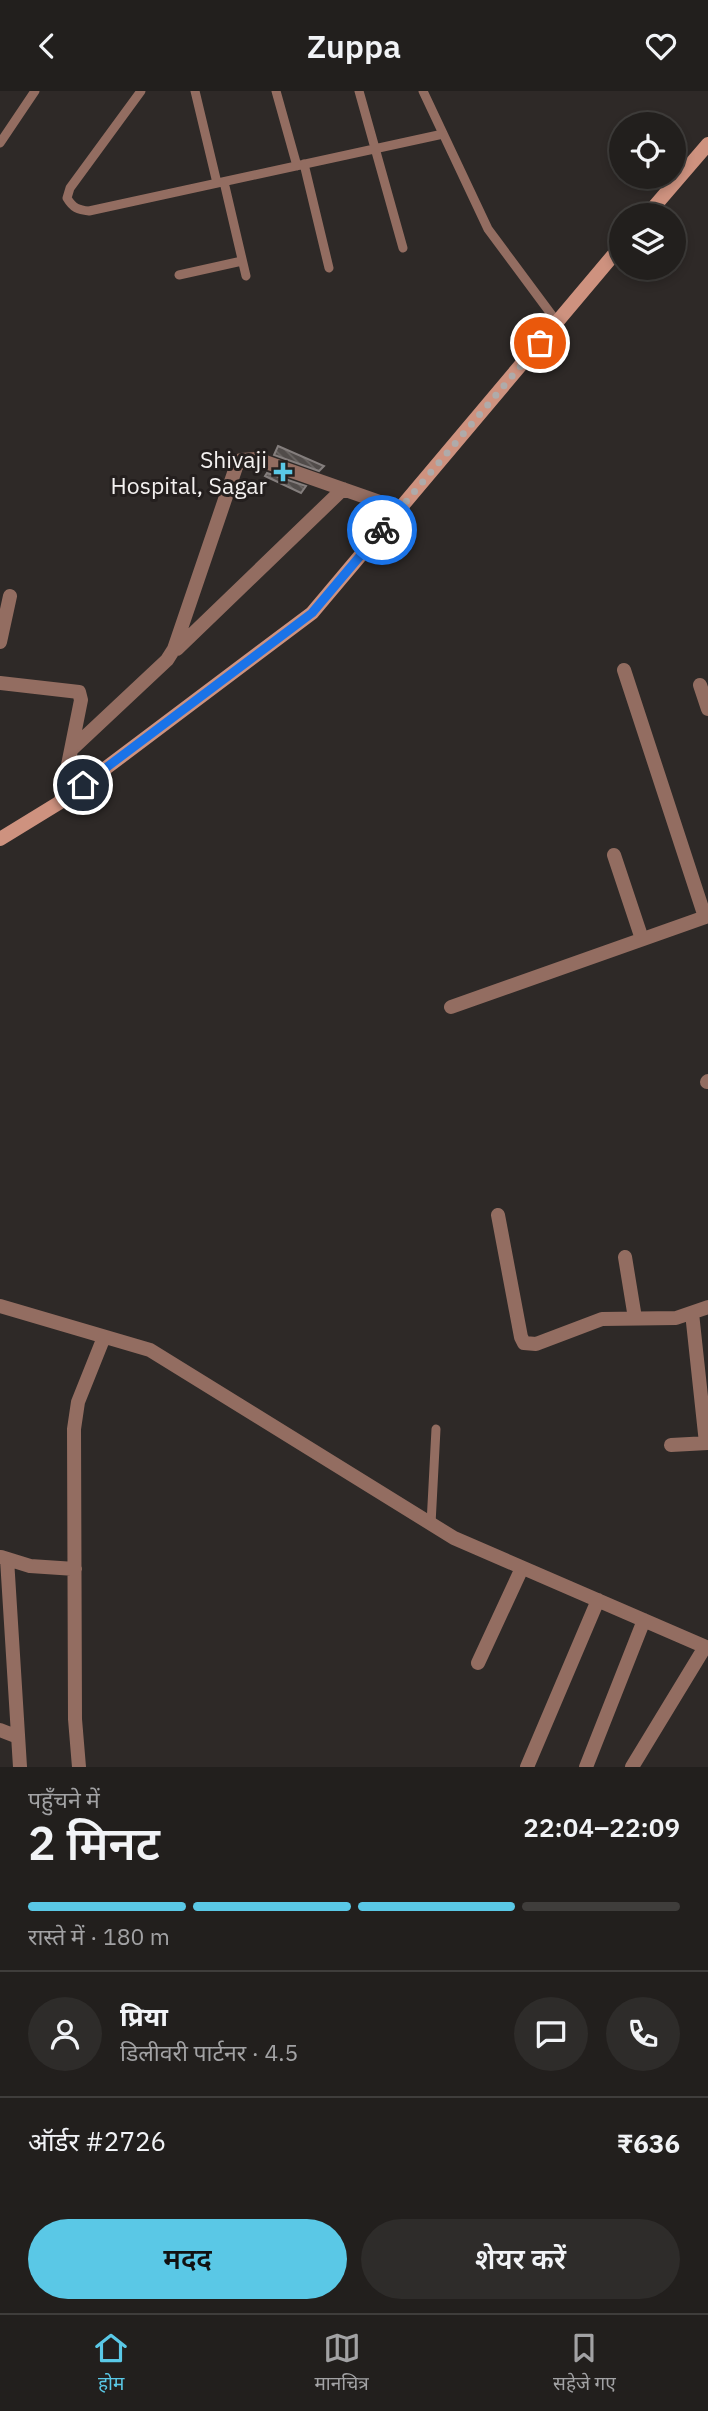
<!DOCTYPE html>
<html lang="hi">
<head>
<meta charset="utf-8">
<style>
  body { margin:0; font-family:"IBM Plex Sans","Noto Sans Devanagari",sans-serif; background:#2e2c2a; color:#f1f3f6; height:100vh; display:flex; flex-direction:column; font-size:26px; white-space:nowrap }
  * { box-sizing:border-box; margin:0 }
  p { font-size:23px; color:#a2a2a4 }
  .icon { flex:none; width:38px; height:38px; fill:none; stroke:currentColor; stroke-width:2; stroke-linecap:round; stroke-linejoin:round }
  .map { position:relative; height:1676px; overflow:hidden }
  .panel { display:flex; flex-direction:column; background:#221f1d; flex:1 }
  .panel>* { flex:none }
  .controls { position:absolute; left:609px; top:21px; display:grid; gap:14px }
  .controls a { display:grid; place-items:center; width:77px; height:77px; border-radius:50%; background:#221f1d; box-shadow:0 4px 10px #0003,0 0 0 2px #3f3d3b; font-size:35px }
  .pin { position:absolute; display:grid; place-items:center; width:60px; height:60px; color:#fff; margin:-30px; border:4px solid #fff; border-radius:50%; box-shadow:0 2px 7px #0007 }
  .courier { position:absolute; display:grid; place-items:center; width:70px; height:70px; margin:-35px; border:5px solid #1a73e8; border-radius:50%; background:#fff; color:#222; box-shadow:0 2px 9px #0007 }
  .head em { font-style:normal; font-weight:600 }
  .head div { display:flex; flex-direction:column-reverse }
  .head { display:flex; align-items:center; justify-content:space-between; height:119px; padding:0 28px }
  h1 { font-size:46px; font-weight:600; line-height:52px }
  .bar { display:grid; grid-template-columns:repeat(4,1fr); gap:10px 7px; align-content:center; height:84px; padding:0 28px }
  .bar i { height:9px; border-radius:5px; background:#3f3d3b }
  .bar .selected { background:#5ac8e6 }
  .bar p { grid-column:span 4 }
  .line { display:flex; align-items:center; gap:18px; padding:0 28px; border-top:2px solid #3f3d3b }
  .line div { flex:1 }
  .round { display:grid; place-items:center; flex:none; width:74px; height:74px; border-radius:37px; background:#2e2c2a }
  .primary-button { display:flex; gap:14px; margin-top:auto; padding:14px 28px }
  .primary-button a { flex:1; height:80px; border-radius:42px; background:#5ac8e6; color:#111; font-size:28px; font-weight:600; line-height:80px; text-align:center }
  .primary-button a+a { background:#2e2c2a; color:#f1f3f6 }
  header { display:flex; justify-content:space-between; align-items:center; height:91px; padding:0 28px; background:#221f1d; font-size:32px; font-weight:600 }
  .dock { display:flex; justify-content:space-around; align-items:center; height:98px; border-top:2px solid #3f3d3b; background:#221f1d; font-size:19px; color:#a2a2a4 }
  .dock a { display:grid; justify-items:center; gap:4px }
  .dock .selected { color:#5ac8e6 }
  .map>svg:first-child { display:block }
  .building { fill:url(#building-back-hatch); stroke:#847e7d; stroke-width:2 }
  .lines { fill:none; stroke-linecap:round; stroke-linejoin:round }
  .lane { stroke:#936d61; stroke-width:9 }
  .street { stroke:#936d61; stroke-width:14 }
  .secondary { stroke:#ce927f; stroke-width:14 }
  .done { stroke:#afabaa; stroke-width:7; stroke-dasharray:0 12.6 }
  .route { stroke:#1a73e8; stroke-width:9 }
  .poi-dot { fill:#5ac8e6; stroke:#241f1e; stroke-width:2.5 }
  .labels { text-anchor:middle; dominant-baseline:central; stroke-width:6; stroke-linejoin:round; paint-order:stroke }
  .poi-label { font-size:23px; fill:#f4f1f0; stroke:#241f1e; text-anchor:end }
</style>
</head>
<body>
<header><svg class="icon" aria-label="back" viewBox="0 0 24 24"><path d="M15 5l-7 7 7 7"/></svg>Zuppa<svg class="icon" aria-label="heart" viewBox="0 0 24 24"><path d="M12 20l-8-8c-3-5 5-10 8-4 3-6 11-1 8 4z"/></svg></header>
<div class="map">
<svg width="708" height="1676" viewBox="0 0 708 1676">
  <defs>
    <pattern id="building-back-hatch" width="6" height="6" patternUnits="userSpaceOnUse" patternTransform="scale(1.75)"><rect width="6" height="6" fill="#514c4a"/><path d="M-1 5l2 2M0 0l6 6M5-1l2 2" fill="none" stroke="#6b6664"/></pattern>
  </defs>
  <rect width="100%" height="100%" fill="#2e2927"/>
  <path class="building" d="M278 355 324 375 319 380 274 364Z
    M267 382 306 395 301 402 265 385Z"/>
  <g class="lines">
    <path class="lane" d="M141 0 70 97 67 107C73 117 78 119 89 120L443 43
      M195 0 217 92
      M276 0 297 75
      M359 0 403 157
      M423 0 488 138 557 231
      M0 52 35 0
      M304 73 329 177
      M224 91 246 185
      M179 184 242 170
      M431 1433 436 1338"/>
    <path class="street" d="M0 551 10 505
      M177 558 343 398
      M624 579 705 826
      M0 592 79 601 81 609 61 709
      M700 594 708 618
      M71 659 167 569 174 558 236 376 241 369 257 368 400 418
      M614 764 642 848
      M451 916 708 825
      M707 991 708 990
      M498 1124 521 1246 524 1252 536 1253 602 1228 676 1227 708 1216
      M625 1166 635 1227
      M0 1215 150 1259 454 1447 708 1557
      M692 1222 706 1352
      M671 1354 708 1352
      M1 1466 30 1475 75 1478
      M7 1468 20 1676
      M478 1572 522 1477
      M0 1639 18 1646
      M79 1676 75 1628 74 1338 78 1311 104 1246
      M527 1676 598 1509
      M586 1676 644 1529
      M632 1676 705 1556"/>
    <path class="secondary" d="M647 124 708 53
      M0 748 62 710 312 522 621 155"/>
  </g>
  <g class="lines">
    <path class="done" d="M382 439 540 252"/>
    <path class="route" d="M83 694 312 522 382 439"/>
  </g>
  <path class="poi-dot" d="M279.5 370.5h7v7h7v7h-7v7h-7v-7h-7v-7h7z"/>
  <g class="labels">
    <g class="poi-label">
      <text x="267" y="368">Shivaji<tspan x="267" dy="26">Hospital, Sagar</tspan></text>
    </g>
  </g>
</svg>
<div class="controls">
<a><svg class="icon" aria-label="locate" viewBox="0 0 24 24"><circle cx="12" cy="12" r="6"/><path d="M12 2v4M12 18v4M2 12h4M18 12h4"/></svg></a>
<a><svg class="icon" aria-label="layers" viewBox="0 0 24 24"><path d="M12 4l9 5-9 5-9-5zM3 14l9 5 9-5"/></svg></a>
</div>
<div class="pin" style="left:540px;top:252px;background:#ea580c"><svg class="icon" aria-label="bag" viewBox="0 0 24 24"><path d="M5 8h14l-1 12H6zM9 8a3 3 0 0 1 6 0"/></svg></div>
<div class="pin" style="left:83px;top:694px;background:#1f2937"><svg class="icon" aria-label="home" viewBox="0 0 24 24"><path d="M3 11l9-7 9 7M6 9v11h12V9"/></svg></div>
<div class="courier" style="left:382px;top:439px"><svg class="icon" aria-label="bike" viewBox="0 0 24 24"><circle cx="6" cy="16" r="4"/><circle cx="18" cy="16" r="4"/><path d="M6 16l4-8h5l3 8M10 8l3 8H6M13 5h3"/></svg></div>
</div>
<section class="panel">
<div class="head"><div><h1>2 मिनट</h1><p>पहुँचने में</p></div><em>22:04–22:09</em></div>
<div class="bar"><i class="selected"></i><i class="selected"></i><i class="selected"></i><i></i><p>रास्ते में · 180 m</p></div>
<div class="line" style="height:126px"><a class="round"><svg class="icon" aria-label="person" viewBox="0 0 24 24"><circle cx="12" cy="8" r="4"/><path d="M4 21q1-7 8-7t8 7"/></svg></a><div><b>प्रिया</b><p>डिलीवरी पार्टनर · 4.5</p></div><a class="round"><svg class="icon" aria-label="chat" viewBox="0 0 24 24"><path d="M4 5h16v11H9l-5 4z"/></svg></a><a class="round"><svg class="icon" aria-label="phone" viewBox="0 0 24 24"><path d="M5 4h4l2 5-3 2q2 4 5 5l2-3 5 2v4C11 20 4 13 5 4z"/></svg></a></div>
<div class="line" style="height:91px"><div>ऑर्डर #2726</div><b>₹636</b></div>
<div class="primary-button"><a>मदद</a><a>शेयर करें</a></div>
</section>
<nav class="dock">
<a class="selected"><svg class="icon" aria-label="home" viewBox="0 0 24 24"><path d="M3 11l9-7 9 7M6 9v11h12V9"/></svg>होम</a>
<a><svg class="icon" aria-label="map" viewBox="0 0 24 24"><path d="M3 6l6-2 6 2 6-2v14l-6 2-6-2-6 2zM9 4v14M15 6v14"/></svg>मानचित्र</a>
<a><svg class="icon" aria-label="saved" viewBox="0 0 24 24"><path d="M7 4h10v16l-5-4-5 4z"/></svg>सहेजे गए</a>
</nav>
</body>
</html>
